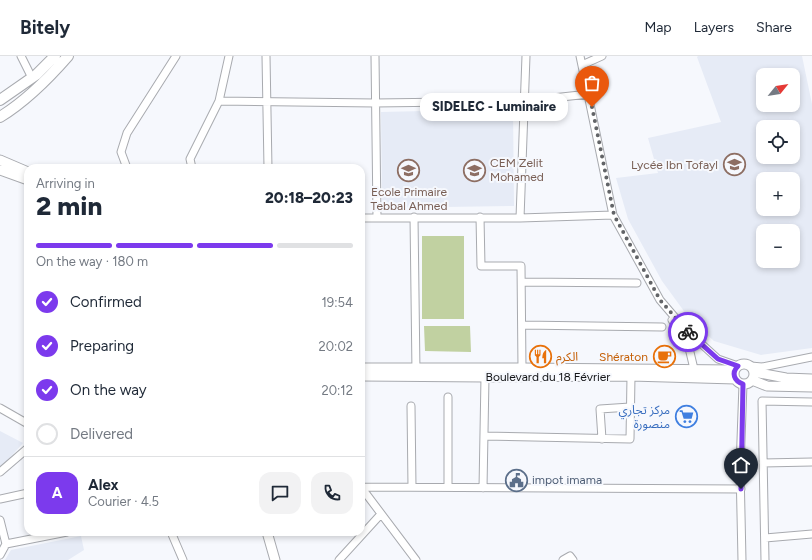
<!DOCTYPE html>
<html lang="en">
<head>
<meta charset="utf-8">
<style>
  body { margin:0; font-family:Figtree,"Noto Sans Arabic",sans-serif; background:#f2f2f3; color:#1f2937; height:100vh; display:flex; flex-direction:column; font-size:15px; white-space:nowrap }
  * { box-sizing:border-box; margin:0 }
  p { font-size:13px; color:#747a83 }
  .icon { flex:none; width:22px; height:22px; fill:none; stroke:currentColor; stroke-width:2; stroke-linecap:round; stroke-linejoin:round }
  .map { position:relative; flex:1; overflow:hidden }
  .details { position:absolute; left:24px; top:108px; width:341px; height:372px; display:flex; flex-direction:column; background:#fff; border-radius:12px; box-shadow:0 2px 6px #0003 }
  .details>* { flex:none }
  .needle { width:26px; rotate:60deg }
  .tools { position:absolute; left:756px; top:12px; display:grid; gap:8px }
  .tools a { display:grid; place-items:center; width:44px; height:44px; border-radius:8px; background:#fff; box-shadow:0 2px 6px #0003; font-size:20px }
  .pin { position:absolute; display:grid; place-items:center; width:34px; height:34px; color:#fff; margin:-41px -17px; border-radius:50% 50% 50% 0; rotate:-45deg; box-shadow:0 0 4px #0007 }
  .pin .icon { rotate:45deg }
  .courier { position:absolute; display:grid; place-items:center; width:40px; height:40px; margin:-20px; border:3px solid #7c3aed; border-radius:50%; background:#fff; color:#222; box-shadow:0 1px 5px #0007 }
  .bubble { position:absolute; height:28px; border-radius:12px; background:#fff; box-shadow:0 2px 6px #0003; font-size:13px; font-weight:800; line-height:28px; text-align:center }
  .summary em { font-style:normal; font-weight:800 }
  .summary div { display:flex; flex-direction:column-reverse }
  .summary { display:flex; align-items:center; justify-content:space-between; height:68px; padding:0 12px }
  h1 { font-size:26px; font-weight:800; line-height:30px }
  .bar { display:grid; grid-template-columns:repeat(4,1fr); gap:6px 4px; align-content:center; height:48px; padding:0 12px }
  .bar i { height:5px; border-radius:3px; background:#e0e1e3 }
  .bar .on { background:#7c3aed }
  .bar p { grid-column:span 4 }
  .line { display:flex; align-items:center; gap:10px; padding:0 12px; border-top:1px solid #e0e1e3 }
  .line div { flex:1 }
  .round { display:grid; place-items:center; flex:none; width:42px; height:42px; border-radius:12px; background:#f2f2f3 }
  ol { padding:0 12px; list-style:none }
  li { display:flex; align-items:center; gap:12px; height:44px }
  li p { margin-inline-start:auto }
  li .icon { padding:4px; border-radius:50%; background:#7c3aed; color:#fff; stroke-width:4 }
  li:last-child { color:#747a83 }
  li i { width:22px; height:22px; border:2px solid #e0e1e3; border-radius:50% }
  header { display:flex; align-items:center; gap:24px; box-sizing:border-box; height:56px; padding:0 20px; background:#fff; border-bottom:1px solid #e0e1e3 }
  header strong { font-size:19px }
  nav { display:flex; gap:22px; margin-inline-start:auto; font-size:14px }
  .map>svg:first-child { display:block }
  .built { fill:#e6ebf6; fill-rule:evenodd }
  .green { fill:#c1d1a1 }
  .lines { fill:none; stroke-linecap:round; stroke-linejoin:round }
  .minor-casing { stroke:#a8aaaf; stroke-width:9 }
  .major-casing { stroke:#a8aaaf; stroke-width:11 }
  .highway-casing { stroke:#a8aaaf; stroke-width:12 }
  .minor { stroke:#fff; stroke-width:7 }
  .major { stroke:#fff; stroke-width:9 }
  .highway { stroke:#fff; stroke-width:10 }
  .done { stroke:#626467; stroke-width:4; stroke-dasharray:0 7.2 }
  .route { stroke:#7c3aed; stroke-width:5 }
  .labels { text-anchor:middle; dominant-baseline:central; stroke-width:4; stroke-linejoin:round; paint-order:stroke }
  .education-label { font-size:12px; fill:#785e54; stroke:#f6f8fd; text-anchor:start }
  .food-label { font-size:12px; fill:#c56008; stroke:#f6f8fd; text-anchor:start }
  .street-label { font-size:12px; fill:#131416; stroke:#f6f8fd }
  .shop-label { font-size:12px; fill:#366cbe; stroke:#f6f8fd; text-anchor:end }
  .service-label { font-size:12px; fill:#4e5e75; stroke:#f6f8fd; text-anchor:start }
</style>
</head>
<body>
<header>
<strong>Bitely</strong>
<nav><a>Map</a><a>Layers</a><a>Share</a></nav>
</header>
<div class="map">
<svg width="812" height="504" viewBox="0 0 812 504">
  <rect width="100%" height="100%" fill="#f6f8fd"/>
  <path class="built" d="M698 0H802L812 48V292L761 299 714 285 689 262 662 225 628 163 616 122 658 117 648 82 721 66 697 1ZM763 19H793V49H763ZM763 71H793V101H763ZM763 123H793V153H763ZM763 175H793V205H763Z
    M513 53 514 150 382 152 381 56Z
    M0 375 23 387 0 413Z
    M81 480 84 494 68 504H5L11 494Z"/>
  <path class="green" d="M422 180H464V263H422Z
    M424 270H470L471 296 425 295Z"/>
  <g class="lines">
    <defs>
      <path id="minor" d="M21 0 32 22
        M266 0 268 112
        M375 0 377 161
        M580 0 613 159 660 244 684 272 718 303 738 310
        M582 9 602 0
        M219 45 229 0
        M127 112 121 96 127 77 176 0
        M192 112 190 103 219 45 375 47 525 45 589 38
        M414 161 416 316
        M480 161 481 210H521L522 312
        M361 162H520L613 159
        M520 162 526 0
        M522 226 637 227
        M672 264 689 292 694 313
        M522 269 662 271
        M751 310 762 311 812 301
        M448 341V431
        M411 350 412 431
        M0 352 28 368
        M484 380 630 383 631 320
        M602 383 600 353 630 351
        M763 407 812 406
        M0 416 28 392
        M361 431 741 433
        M361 431 416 504
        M483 432 485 321
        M0 443 28 437
        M0 464 6 488
        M171 476 183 504
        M765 482 812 478
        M0 499 6 488 67 476
        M339 504 381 458
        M563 504 570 500 573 504
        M742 504 740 412 743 328
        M765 504 762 345 812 346"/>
      <path id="major" d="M0 104 28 116
        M0 114 28 124
        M734 318a10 10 0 1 1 20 0a10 10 0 1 1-20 0Z
        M361 312H522L734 314
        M754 316 786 322 812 323
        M361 320 485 321 631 320 735 323
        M752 324 767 330 812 331
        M267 476 275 504"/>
      <path id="highway" d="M0 44 36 19 55 0
        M0 61C26 45 48 23 68 0"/>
    </defs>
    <use href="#minor" class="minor-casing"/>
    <use href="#major" class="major-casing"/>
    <use href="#highway" class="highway-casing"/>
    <use href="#minor" class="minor"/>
    <use href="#major" class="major"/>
    <use href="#highway" class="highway"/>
  </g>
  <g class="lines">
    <path class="done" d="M592 51 614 159 660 244 688 276"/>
    <path class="route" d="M688 276 718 303 738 310C731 317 734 325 743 328L741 433"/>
  </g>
  <defs>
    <symbol id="school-ring" viewBox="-11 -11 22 22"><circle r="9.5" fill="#f6f8fd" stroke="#8d6e63" stroke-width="1.5"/><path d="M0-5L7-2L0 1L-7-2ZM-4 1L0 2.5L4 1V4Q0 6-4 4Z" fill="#8d6e63"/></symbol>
    <symbol id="restaurant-ring" viewBox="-11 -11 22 22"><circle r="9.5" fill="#f6f8fd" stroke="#e8710a" stroke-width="1.5"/><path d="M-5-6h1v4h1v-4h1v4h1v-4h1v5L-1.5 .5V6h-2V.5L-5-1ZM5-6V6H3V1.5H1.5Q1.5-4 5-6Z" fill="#e8710a"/></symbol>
    <symbol id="cafe-ring" viewBox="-11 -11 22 22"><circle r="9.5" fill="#f6f8fd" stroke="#e8710a" stroke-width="1.5"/><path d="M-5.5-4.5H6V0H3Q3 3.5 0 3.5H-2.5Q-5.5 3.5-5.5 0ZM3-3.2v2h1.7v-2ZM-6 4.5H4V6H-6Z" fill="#e8710a"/></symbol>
    <symbol id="supermarket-ring" viewBox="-11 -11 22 22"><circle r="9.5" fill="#f6f8fd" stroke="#3f7fe0" stroke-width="1.5"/><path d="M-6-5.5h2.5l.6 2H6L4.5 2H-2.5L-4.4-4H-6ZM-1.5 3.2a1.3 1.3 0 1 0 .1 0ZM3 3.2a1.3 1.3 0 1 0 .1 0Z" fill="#3f7fe0"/></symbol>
    <symbol id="civic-ring" viewBox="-11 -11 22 22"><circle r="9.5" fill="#f6f8fd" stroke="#5c6f8a" stroke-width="1.5"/><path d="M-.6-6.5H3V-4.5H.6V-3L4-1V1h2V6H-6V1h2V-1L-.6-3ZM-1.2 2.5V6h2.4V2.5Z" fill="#5c6f8a"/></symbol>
  </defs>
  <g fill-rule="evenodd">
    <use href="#school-ring" x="722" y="96" width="25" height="25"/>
    <use href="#school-ring" x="462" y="102" width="25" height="25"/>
    <use href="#school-ring" x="396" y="102" width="25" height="25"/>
    <use href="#restaurant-ring" x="528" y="288" width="25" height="25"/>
    <use href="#cafe-ring" x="652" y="288" width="25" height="25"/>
    <use href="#supermarket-ring" x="674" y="348" width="25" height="25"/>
    <use href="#civic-ring" x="504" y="412" width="25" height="25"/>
  </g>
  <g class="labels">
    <g class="education-label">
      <text x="490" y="107">CEM Zelit<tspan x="490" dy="14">Mohamed</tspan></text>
      <text x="718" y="109" text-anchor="end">Lycée Ibn Tofayl</text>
      <text x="409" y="136" text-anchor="middle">Ecole Primaire<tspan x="409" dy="14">Tebbal Ahmed</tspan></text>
    </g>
    <g class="food-label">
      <text x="556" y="301">الكرم</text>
      <text x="648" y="301" text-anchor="end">Shératon</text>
    </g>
    <g class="street-label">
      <text x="548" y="321">Boulevard du 18 Février</text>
    </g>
    <g class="shop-label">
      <text x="670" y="354">مركز تجاري<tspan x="670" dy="14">منصورة</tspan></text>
    </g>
    <g class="service-label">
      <text x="532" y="424">impot imama</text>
    </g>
  </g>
</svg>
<div class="tools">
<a><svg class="needle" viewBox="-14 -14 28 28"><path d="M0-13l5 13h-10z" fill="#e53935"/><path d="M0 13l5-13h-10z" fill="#747a83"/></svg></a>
<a><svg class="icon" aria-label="locate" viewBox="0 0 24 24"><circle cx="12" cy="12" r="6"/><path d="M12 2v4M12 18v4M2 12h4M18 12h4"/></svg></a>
<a>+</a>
<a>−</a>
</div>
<div class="pin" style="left:592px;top:51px;background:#ea580c"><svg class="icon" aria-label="bag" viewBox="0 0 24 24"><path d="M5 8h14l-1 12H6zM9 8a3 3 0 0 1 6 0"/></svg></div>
<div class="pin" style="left:741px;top:433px;background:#1f2937"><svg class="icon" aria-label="home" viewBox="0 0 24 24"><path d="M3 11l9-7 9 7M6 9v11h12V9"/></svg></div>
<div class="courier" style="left:688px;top:276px"><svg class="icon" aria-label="bike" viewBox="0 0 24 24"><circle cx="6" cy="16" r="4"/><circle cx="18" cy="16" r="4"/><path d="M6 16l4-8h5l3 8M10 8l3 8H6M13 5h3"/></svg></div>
<div class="bubble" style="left:420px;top:37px;width:148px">SIDELEC - Luminaire</div>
<section class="details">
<div class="summary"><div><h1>2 min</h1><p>Arriving in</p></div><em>20:18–20:23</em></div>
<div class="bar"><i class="on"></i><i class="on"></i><i class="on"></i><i></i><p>On the way · 180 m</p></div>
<ol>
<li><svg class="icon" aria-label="check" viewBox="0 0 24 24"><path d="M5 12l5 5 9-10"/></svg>Confirmed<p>19:54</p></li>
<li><svg class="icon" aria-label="check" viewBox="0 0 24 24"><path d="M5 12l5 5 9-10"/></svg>Preparing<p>20:02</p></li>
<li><svg class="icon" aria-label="check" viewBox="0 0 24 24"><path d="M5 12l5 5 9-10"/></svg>On the way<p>20:12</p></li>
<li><i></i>Delivered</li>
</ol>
<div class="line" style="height:72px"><b class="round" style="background:#7c3aed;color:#fff">A</b><div><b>Alex</b><p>Courier · 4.5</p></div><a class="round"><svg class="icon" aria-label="chat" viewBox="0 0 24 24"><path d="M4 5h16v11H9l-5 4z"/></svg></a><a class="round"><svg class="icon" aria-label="phone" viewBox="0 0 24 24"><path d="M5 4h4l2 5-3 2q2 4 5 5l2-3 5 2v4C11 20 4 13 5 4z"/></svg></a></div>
</section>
</div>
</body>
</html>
